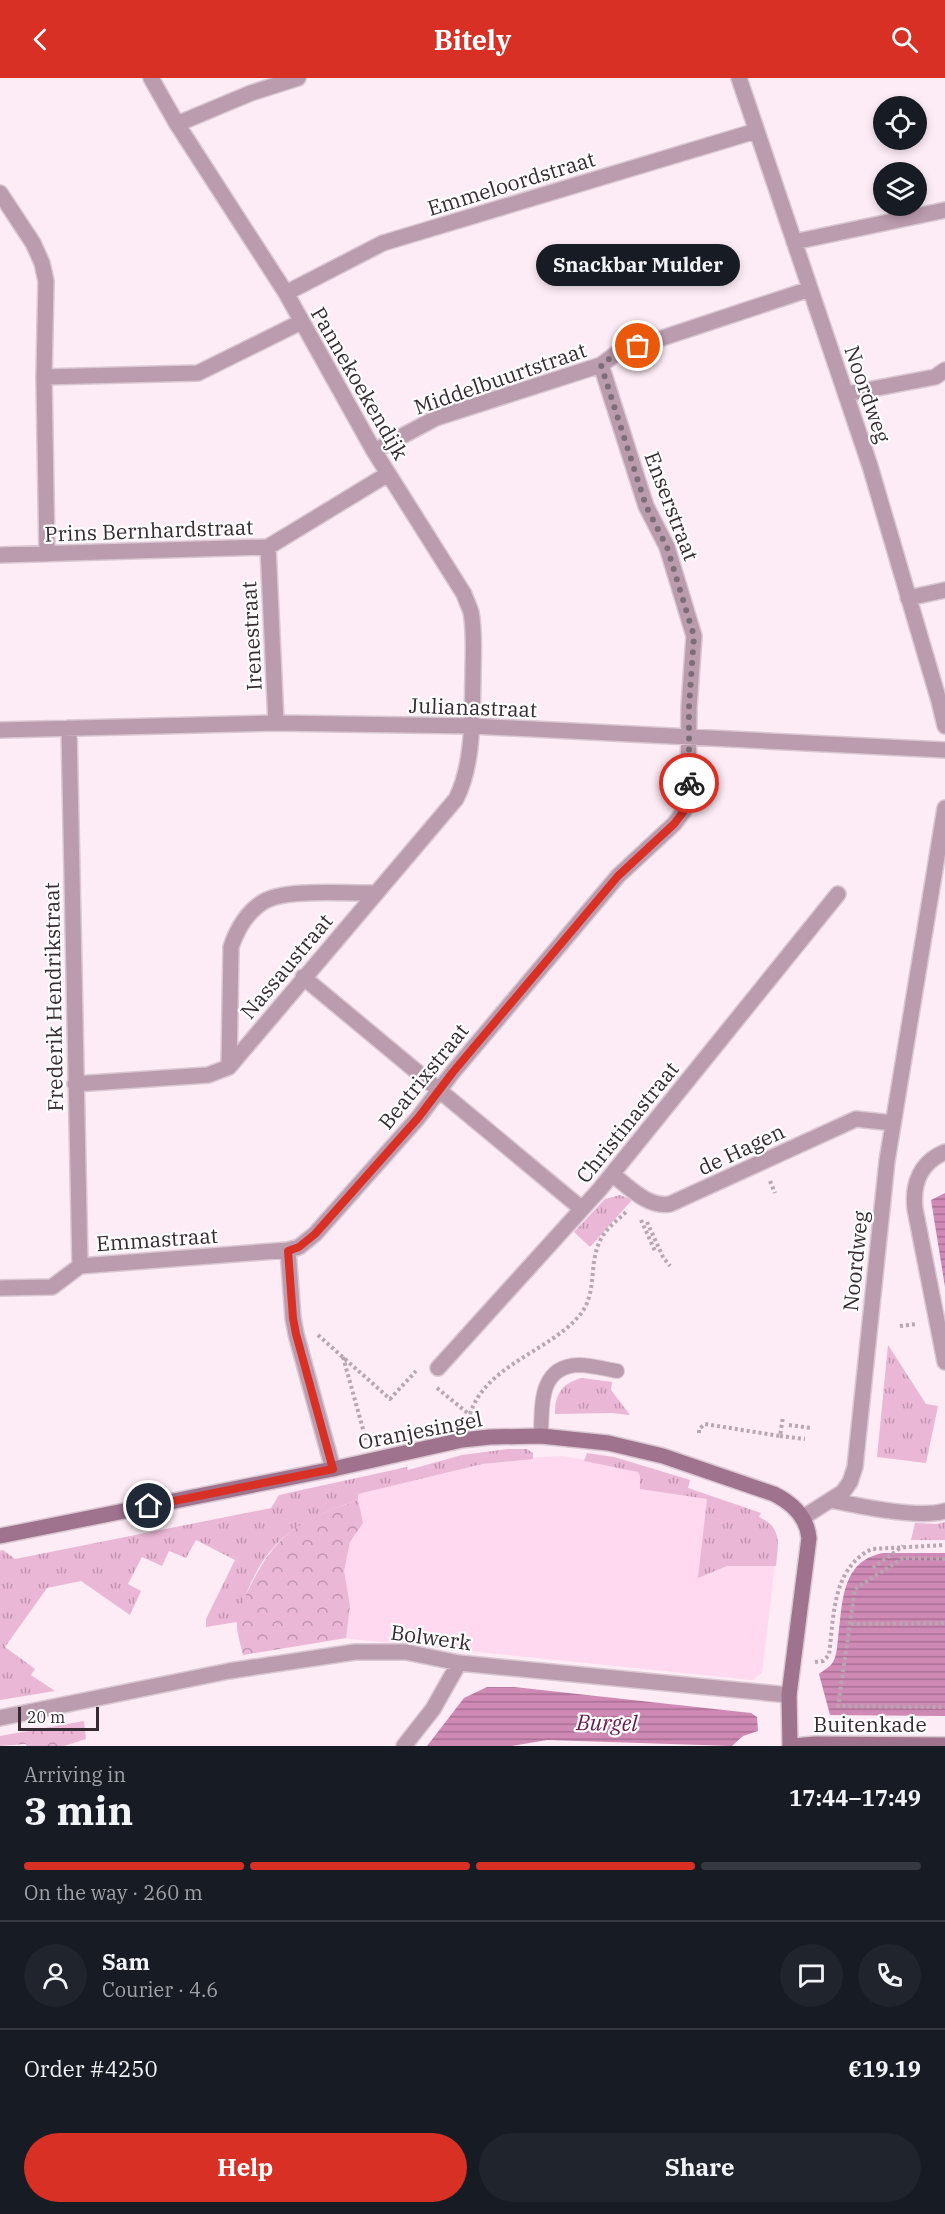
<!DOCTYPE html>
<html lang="en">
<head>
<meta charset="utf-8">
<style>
  body { margin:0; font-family:"IBM Plex Serif",serif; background:#20242c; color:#f1f3f6; height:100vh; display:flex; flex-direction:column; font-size:22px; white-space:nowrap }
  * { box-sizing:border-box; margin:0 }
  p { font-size:20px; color:#9ea1a6 }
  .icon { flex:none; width:33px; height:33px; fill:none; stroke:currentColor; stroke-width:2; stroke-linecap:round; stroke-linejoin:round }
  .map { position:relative; height:1668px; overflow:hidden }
  .side { display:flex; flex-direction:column; background:#171b24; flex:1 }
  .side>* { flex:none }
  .fabs { position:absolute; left:873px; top:18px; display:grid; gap:12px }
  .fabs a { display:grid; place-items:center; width:54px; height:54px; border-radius:50%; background:#171b24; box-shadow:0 3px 9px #0003; font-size:30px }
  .scale { position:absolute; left:18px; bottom:15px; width:81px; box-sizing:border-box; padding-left:6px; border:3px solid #362b31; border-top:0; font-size:16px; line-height:21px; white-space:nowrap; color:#362b31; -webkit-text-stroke:4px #fefefe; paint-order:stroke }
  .pin { position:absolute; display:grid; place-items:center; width:51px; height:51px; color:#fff; margin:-26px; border:3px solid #fff; border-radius:50%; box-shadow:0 2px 6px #0007 }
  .courier { position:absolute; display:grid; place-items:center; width:60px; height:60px; margin:-30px; border:4px solid #d93025; border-radius:50%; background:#fff; color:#222; box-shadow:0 2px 8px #0007 }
  .bubble { position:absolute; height:42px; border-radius:21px; background:#171b24; box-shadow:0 3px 9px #0003; font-size:20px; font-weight:700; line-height:42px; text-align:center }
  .overview em { font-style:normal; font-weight:700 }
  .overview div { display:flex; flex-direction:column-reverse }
  .overview { display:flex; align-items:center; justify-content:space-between; height:102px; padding:0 24px }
  h1 { font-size:39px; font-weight:700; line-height:45px }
  .bar { display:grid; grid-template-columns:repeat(4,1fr); gap:9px 6px; align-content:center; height:72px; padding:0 24px }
  .bar i { height:8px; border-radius:4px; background:#363941 }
  .bar .active { background:#d93025 }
  .bar p { grid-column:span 4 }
  .line { display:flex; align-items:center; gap:15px; padding:0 24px; border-top:2px solid #363941 }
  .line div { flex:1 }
  .round { display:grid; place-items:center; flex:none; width:63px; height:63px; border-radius:32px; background:#20242c }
  .cta { display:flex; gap:12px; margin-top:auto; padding:12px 24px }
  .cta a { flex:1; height:69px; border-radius:36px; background:#d93025; color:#fff; font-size:24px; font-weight:700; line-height:69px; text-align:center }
  .cta a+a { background:#20242c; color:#f1f3f6 }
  header { display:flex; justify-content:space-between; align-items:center; height:78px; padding:0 24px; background:#d93025; color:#fff; font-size:27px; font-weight:700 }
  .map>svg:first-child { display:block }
  .built { fill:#fed9ef }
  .grass { fill:url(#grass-tufts) }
  .forest { fill:url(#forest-crowns) }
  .water { fill:url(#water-rules) }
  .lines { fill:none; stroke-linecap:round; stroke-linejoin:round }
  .lane-casing { stroke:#d9c8d2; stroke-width:16 }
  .street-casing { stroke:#d9c8d2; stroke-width:18 }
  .secondary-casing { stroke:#d9c8d2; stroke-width:18 }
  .path { stroke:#b7a7b0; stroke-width:4; stroke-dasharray:3 3; stroke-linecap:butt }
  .lane { stroke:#bb9bae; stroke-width:14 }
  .street { stroke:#bb9bae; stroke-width:15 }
  .secondary { stroke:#9f728e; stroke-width:15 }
  .done { stroke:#7c6e76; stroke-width:6; stroke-dasharray:0 10.8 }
  .route { stroke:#d93025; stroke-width:8 }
  .labels { text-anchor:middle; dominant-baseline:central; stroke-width:4.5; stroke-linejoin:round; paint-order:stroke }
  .street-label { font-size:21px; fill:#362b31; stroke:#fefefe }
  .water-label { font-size:22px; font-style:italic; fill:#6a1852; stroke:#fefefe }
</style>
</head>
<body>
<header><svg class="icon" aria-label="back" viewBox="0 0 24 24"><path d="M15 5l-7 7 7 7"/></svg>Bitely<svg class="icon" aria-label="search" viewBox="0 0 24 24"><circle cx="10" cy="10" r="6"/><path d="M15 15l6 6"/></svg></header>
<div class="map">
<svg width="945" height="1668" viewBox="0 0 945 1668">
  <defs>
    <pattern id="grass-tufts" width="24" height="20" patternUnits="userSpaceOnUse" patternTransform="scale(1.5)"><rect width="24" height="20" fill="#ebb7d6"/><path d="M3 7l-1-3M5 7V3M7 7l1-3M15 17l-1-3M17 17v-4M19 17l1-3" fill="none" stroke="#bf95ae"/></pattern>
    <pattern id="forest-crowns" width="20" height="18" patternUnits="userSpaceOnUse" patternTransform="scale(1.5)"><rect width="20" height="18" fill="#ebb7d6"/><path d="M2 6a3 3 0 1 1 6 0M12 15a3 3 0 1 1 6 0" fill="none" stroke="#bf95ae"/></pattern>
    <pattern id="water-rules" width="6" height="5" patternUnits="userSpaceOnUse" patternTransform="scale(1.5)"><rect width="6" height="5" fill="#cf89b5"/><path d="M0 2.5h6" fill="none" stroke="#a97094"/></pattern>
  </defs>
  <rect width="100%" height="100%" fill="#fdebf5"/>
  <path class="built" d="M562 1378 629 1389 711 1419 775 1486 762 1595 753 1602 342 1560 337 1467 352 1413 464 1383Z"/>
  <path class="grass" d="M620 1117 632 1122 590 1169 574 1154 605 1121Z
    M888 1267 926 1326 938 1328 926 1385 877 1379Z
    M582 1300 612 1304 611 1312 630 1337 611 1335 555 1336C555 1316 562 1305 582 1300Z
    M508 1371H527L533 1375V1381L482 1386 358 1416V1422C286 1447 259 1468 237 1544L206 1549V1541L235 1482 196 1462 186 1480 169 1473 162 1488 142 1479 128 1506 141 1513 130 1537 81 1503 47 1510 5 1569 35 1591 31 1597 55 1613 0 1622V1473L3 1472 15 1481 271 1430 279 1417 407 1389 408 1392 462 1377Z
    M587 1375 614 1379 690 1402 688 1410 761 1435 759 1439C783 1450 778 1466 776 1488H727L698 1500 707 1421 640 1411V1398L638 1394 584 1383Z
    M945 1444V1462H911L915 1445 937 1446Z"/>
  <path class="forest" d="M358 1422 363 1445 350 1464 344 1493 350 1528 346 1560 243 1577C241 1567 236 1554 237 1544 237 1531 246 1517 252 1505 278 1452 305 1441 358 1422Z
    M84 1643 86 1661 64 1668H27L26 1666 0 1668V1658Z"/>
  <path class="water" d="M945 1115V1209L931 1122Z
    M883 1475H945V1638L830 1637 819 1596C824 1592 830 1589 833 1584 837 1577 837 1568 838 1561 843 1526 840 1483 883 1475Z
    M487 1609H514L751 1635 757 1639 758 1653 743 1658 732 1668 547 1662 512 1668H427L464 1620Z"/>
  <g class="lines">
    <defs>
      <path id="lane" d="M541 1358C542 1329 538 1288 579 1287 591 1287 605 1291 617 1293"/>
      <path id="street" d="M739 0 870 388 939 623 945 648
        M177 46 251 15 298 0
        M0 115 33 165 42 185 46 203 44 299 47 476
        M794 164 945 132
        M286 215 383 165 756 53
        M44 299 198 295 301 244
        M846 316 935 299 945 292
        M374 373 436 340 601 287 617 275 810 211
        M268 469 276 645
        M0 477 268 469 388 396
        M908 520 945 512
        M69 650 80 1188
        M0 652 276 645 472 648 945 672
        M303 899 582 1131
        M229 989 231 869C237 851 247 834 263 824 285 810 347 816 374 815
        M75 1006 208 997 229 989 456 721C474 686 472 636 473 598 473 577 475 555 471 534 469 528 466 522 464 516L374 373 286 215 177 46 151 0
        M945 1074C921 1084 912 1105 915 1131L945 1284
        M612 1096C629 1109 648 1130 670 1126L856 1041 893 1045
        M288 1172 293 1240 296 1256 333 1391
        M0 1210 52 1209 80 1188 288 1172 299 1169 315 1156 418 1040 453 994 618 798 674 746 684 733 688 718 689 629 694 558 667 469 646 428 601 287
        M438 1290 600 1111 838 816
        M831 1422C858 1428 919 1441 945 1433
        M802 1440 843 1414 850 1404 855 1389 887 1083 945 730
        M0 1640 229 1593 355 1574H406L459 1585 789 1617
        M404 1668 433 1631 459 1585"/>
      <path id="secondary" d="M0 1458 333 1391 462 1362 490 1359 541 1358 608 1365 663 1378 774 1416C792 1425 807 1439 809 1460L789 1617 790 1668
        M794 1668 815 1666 945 1667"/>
    </defs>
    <use href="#lane" class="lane-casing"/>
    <use href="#street" class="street-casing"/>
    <use href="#secondary" class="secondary-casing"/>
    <path class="path" d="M770 1103 775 1115
      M641 1142 655 1173
      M647 1144 663 1179 670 1188
      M900 1248 917 1246
      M318 1257 390 1321 416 1293
      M343 1279 366 1362
      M437 1310 470 1337
      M470 1336C486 1287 548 1274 579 1238 599 1215 587 1184 602 1159 608 1149 619 1141 628 1132
      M789 1347 811 1350
      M699 1355V1351L705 1346 780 1358 783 1339
      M780 1358 805 1361
      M945 1481 903 1480 855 1511 838 1628 945 1629
      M873 1490 903 1468
      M851 1546 945 1545
      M815 1584 823 1583 829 1577C834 1538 832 1490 872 1471L945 1467"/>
    <use href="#lane" class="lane"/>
    <use href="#street" class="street"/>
    <use href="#secondary" class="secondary"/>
  </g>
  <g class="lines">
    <path class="done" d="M638 268 617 275 601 287 646 428 667 469 694 558 689 629V705"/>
    <path class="route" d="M149 1428 333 1391 296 1256 293 1240 288 1173 299 1169 315 1156 418 1040 453 994 618 798 674 746 684 733 688 718 689 705"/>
  </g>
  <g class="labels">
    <g class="street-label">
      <text transform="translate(511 105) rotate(-17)">Emmeloordstraat</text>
      <text transform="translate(500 300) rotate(-19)">Middelbuurtstraat</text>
      <text transform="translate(360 305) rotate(60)">Pannekoekendijk</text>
      <text transform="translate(868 316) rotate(71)">Noordweg</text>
      <text transform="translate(672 428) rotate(69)">Enserstraat</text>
      <text transform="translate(149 452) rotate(-2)">Prins Bernhardstraat</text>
      <text transform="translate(251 558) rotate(-93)">Irenestraat</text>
      <text transform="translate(473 629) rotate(2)">Julianastraat</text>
      <text transform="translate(286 888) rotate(-50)">Nassaustraat</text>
      <text transform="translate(53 919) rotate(-91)">Frederik Hendrikstraat</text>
      <text transform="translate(423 998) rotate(-51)">Beatrixstraat</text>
      <text transform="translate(627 1044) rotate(-51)">Christinastraat</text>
      <text transform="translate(741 1071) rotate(-25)">de Hagen</text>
      <text transform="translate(157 1161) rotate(-4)">Emmastraat</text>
      <text transform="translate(855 1183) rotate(-84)">Noordweg</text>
      <text transform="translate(420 1352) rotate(-11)">Oranjesingel</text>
      <text transform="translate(431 1559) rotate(8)">Bolwerk</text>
      <text x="870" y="1646">Buitenkade</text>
    </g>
    <g class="water-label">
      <text transform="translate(607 1644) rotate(1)">Burgel</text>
    </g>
  </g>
</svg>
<div class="fabs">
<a><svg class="icon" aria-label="locate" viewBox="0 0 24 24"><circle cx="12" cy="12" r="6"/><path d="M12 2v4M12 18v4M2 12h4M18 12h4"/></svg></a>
<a><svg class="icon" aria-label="layers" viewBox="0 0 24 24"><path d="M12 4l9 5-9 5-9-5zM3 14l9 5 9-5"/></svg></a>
</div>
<div class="scale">20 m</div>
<div class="pin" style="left:638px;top:268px;background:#ea580c"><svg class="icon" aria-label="bag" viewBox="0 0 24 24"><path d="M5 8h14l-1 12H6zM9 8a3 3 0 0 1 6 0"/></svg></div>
<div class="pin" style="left:149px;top:1428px;background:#1f2937"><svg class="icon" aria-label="home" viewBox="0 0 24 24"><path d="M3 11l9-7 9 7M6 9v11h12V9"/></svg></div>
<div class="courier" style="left:689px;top:705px"><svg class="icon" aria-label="bike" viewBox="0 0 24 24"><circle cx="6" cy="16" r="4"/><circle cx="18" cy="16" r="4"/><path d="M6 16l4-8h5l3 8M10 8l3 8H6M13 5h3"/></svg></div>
<div class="bubble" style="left:536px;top:166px;width:204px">Snackbar Mulder</div>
</div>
<section class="side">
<div class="overview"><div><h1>3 min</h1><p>Arriving in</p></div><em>17:44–17:49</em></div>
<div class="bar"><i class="active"></i><i class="active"></i><i class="active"></i><i></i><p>On the way · 260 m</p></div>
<div class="line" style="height:108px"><a class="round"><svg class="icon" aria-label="person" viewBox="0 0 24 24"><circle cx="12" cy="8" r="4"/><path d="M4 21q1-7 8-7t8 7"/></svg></a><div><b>Sam</b><p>Courier · 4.6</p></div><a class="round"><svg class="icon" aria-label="chat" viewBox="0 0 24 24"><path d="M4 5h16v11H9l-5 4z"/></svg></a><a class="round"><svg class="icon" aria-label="phone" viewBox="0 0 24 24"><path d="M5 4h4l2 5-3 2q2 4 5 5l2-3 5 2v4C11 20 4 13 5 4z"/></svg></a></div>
<div class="line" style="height:78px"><div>Order #4250</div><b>€19.19</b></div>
<div class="cta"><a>Help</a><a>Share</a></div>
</section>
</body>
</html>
